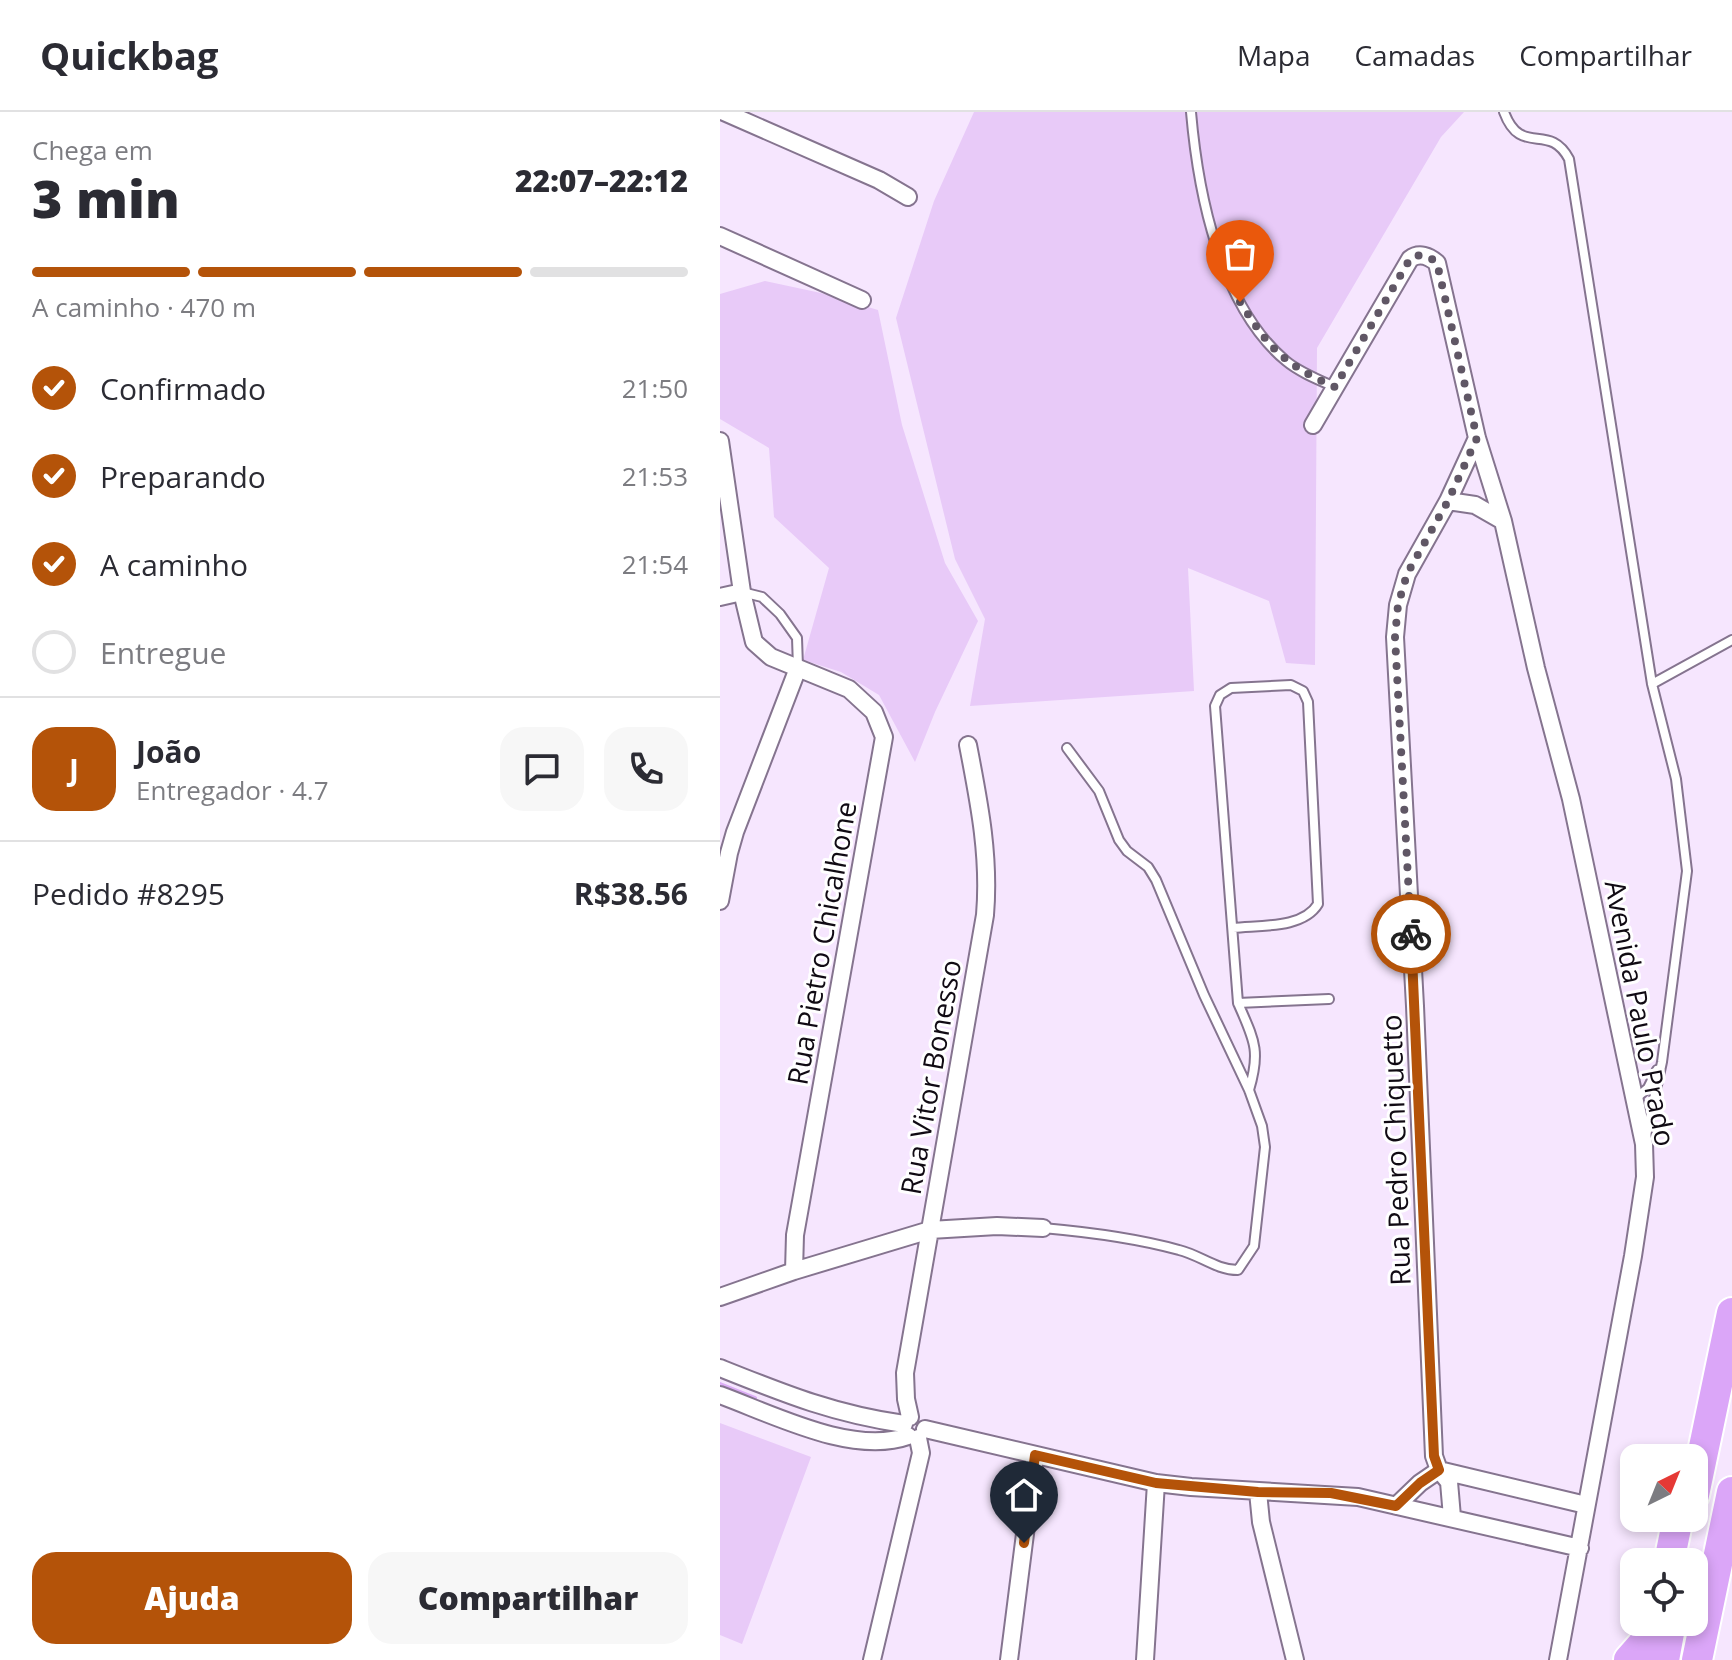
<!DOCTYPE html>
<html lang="pt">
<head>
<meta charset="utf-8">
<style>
  body { margin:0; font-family:"Open Sans",sans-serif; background:#f7f7f7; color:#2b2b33; height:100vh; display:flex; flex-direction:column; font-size:30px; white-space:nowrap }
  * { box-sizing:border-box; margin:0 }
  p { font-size:26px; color:#7c7c81 }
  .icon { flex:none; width:44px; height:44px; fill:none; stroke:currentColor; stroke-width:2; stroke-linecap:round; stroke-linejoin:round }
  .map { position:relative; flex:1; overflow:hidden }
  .side { display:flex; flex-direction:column; background:#fff; width:720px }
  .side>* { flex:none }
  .needle { width:52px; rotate:43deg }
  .fabs { position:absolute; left:900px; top:1332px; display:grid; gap:16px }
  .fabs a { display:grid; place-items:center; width:88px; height:88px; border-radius:16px; background:#fff; box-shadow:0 4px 12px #0003; font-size:40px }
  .pin { position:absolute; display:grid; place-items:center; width:68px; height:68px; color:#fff; margin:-82px -34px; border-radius:50% 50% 50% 0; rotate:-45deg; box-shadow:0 0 8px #0007 }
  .pin .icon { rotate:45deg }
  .courier { position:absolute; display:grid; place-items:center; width:80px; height:80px; margin:-40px; border:6px solid #b45309; border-radius:50%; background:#fff; color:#222; box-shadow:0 2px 10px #0007 }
  .overview em { font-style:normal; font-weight:800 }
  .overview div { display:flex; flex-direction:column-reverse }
  .overview { display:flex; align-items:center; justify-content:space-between; height:136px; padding:0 32px }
  h1 { font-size:52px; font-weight:800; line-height:60px }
  .bar { display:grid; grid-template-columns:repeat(4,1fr); gap:12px 8px; align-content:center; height:96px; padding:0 32px }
  .bar i { height:10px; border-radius:6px; background:#e1e1e2 }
  .bar .current { background:#b45309 }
  .bar p { grid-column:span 4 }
  .line { display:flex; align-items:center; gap:20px; padding:0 32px; border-top:2px solid #e1e1e2 }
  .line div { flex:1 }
  .round { display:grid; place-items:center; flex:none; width:84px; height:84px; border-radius:24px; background:#f7f7f7 }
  ol { padding:0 32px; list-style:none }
  li { display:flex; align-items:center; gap:24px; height:88px }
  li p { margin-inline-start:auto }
  li .icon { padding:8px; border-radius:50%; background:#b45309; color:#fff; stroke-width:4 }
  li:last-child { color:#7c7c81 }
  li i { width:44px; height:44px; border:4px solid #e1e1e2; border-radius:50% }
  .action { display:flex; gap:16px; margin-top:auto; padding:16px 32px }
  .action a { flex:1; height:92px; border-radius:24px; background:#b45309; color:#fff; font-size:32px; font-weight:800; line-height:92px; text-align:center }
  .action a+a { background:#f7f7f7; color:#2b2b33 }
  header { display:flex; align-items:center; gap:48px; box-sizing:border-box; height:112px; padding:0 40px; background:#fff; border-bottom:2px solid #e1e1e2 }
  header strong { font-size:38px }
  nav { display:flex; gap:44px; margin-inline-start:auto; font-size:28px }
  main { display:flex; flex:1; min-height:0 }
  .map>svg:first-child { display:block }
  .green { fill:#e8caf8 }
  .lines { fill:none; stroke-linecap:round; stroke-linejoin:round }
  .stream { stroke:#dcadf6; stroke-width:4 }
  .service-casing { stroke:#85748f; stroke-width:12 }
  .minor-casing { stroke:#85748f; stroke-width:20 }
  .motorway-casing { stroke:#fff; stroke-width:34 }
  .service { stroke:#fff; stroke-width:8 }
  .minor { stroke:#fff; stroke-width:16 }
  .motorway { stroke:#dba6f8; stroke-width:30 }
  .done { stroke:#605765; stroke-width:8; stroke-dasharray:0 14.4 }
  .route { stroke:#b45309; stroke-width:10 }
  .labels { text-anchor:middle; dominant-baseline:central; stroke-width:6; stroke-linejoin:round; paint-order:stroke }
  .street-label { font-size:28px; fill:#100a13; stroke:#fff }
</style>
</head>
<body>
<header>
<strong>Quickbag</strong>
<nav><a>Mapa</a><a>Camadas</a><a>Compartilhar</a></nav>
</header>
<main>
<section class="side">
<div class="overview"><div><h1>3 min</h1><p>Chega em</p></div><em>22:07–22:12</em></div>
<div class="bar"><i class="current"></i><i class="current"></i><i class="current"></i><i></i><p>A caminho · 470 m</p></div>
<ol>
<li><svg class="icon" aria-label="check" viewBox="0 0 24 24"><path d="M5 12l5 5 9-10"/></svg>Confirmado<p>21:50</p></li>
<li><svg class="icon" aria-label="check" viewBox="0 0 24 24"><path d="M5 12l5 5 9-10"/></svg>Preparando<p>21:53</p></li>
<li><svg class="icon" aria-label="check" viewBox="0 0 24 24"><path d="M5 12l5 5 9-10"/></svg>A caminho<p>21:54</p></li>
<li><i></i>Entregue</li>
</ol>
<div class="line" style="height:144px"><b class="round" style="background:#b45309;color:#fff">J</b><div><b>João</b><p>Entregador · 4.7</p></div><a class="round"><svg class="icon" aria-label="chat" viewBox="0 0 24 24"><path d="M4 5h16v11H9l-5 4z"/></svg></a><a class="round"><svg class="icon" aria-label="phone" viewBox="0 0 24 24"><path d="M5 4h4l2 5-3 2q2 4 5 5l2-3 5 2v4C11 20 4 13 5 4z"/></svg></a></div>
<div class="line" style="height:104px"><div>Pedido #8295</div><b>R$38.56</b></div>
<div class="action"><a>Ajuda</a><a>Compartilhar</a></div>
</section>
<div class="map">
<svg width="1012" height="1548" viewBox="0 0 1012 1548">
  <rect width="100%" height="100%" fill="#f6e6fe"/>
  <path class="green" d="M254 0H744L721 25 597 236 595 553 566 551 549 489 468 456 474 579 250 594 265 507 235 447 176 206 214 89Z
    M45 169 101 181 158 198 182 313 225 451 258 509 215 600 195 650 159 583 121 560 83 548 109 456 54 405 49 336 0 307V182Z
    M0 1311 91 1345 22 1532 0 1523Z"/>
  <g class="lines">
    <path class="stream" d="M0 1272 35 1286"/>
    <defs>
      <path id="service" d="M471 0C478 81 500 194 566 249 579 260 599 268 615 275
        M784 0C801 46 829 9 849 47L932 572 956 667 967 759 942 950 926 1024
        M22 480 42 485 60 502 77 526 78 555
        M932 572 1012 528
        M513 816C539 813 583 817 598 792L588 590 583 579 571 573 511 576 500 583 495 594 518 891C534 928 541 938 529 978
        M518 891 609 887
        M915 987 928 976 937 958
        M323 1116C368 1120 416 1126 459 1138 480 1143 496 1158 518 1158L534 1134 545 1035 542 1014 529 978 484 883 436 768 428 755 407 739 399 728 379 679 347 636"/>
      <path id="minor" d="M4 0 159 68 188 85
        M0 124 142 188
        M593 313 690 147C699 140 709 144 717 151L757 326 783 409 816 556 851 687 924 1032 925 1065 913 1144 838 1548
        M0 329 22 480 34 530 51 545 129 577 154 600 164 625 75 1123 74 1159
        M728 389 755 393 783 409
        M0 485 22 480
        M0 789 9 741 15 720 78 556
        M0 1185 74 1159 210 1118 277 1114 323 1116
        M0 1256C65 1282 114 1302 184 1312
        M0 1283C52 1302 133 1344 188 1324
        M190 1305 186 1287 185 1261 265 803C270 744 259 690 248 633
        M205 1317 436 1371 471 1375 638 1385 860 1436
        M538 1380 541 1410 575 1548
        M676 1394 700 1371 719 1358 866 1393
        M732 1405 729 1370 719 1358 714 1344 695 894 675 525 678 493 687 462 728 389 757 326
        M152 1548 201 1341 198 1326
        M289 1548 315 1343
        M425 1548 436 1371"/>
      <path id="motorway" d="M974 1383 1012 1201
        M949 1450 958 1406
        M909 1548 931 1523 936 1510
        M944 1548 951 1510
        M977 1548 1012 1380"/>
    </defs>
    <use href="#service" class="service-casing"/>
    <use href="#minor" class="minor-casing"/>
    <use href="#motorway" class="motorway-casing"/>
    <use href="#service" class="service"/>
    <use href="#minor" class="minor"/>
    <use href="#motorway" class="motorway"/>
  </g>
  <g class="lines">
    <path class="done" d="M520 190C550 237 563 252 615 275L690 147C699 140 709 144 717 151L757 326 728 389 687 462 678 493 675 525 691 822"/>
    <path class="route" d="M304 1431 315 1343 436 1371 538 1380 611 1381 676 1394 700 1371 719 1358 714 1344 691 822"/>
  </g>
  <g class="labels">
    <g class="street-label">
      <text transform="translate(101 831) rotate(-80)">Rua Pietro Chicalhone</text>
      <text transform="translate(921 901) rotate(79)">Avenida Paulo Prado</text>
      <text transform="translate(210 965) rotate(-80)">Rua Vitor Bonesso</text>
      <text transform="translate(675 1038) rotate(-92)">Rua Pedro Chiquetto</text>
    </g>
  </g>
</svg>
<div class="fabs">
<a><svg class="needle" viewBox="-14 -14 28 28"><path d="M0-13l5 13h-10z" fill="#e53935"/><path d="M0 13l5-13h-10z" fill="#7c7c81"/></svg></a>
<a><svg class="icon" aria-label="locate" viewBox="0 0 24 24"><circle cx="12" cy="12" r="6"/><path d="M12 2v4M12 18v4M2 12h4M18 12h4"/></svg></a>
</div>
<div class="pin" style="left:520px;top:190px;background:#ea580c"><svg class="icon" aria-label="bag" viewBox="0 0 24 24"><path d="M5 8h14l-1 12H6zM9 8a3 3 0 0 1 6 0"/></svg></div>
<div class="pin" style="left:304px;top:1431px;background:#1f2937"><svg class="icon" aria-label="home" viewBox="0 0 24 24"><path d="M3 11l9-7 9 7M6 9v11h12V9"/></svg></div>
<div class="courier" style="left:691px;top:822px"><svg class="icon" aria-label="bike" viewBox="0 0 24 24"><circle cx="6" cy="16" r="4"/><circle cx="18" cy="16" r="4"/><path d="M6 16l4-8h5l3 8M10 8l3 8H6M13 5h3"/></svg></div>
</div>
</main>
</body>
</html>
